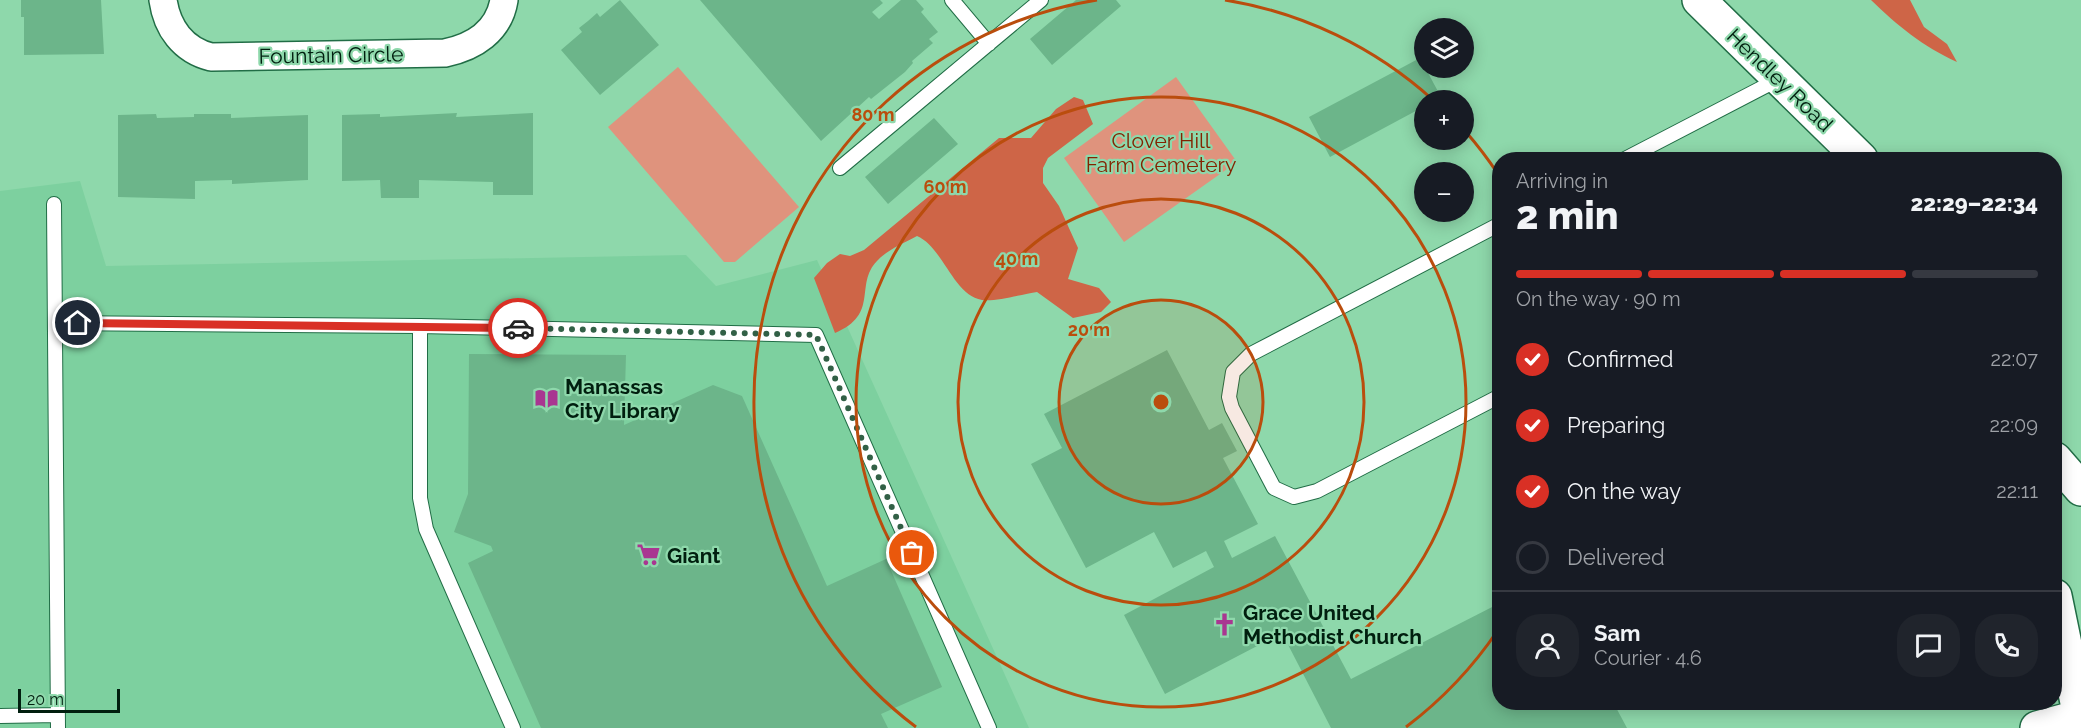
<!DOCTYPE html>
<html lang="en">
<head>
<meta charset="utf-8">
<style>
  body { margin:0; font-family:Raleway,sans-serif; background:#20242c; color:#f1f3f6; height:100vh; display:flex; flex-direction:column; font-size:22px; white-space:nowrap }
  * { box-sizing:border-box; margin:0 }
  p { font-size:20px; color:#9ea1a6 }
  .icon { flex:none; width:33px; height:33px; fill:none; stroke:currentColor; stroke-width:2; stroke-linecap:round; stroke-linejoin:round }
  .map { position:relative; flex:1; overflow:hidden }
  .sheet { position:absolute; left:1492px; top:152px; width:570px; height:558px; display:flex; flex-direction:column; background:#171b24; border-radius:24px; box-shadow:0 3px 15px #0003 }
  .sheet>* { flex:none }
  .fabs { position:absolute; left:1414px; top:18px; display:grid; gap:12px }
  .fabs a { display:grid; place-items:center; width:60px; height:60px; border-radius:50%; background:#171b24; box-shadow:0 3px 15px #0003; font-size:30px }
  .scale { position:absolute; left:18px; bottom:15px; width:102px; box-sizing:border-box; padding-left:6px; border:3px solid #011f0f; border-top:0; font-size:16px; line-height:21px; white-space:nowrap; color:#011f0f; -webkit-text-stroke:4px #8ed8ab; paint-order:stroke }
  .pin { position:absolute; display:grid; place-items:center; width:51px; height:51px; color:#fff; margin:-26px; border:3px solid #fff; border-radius:50%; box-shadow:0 2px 6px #0007 }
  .courier { position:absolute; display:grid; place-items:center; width:60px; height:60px; margin:-30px; border:4px solid #d93025; border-radius:50%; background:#fff; color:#222; box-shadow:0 2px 8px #0007 }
  .overview em { font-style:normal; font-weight:800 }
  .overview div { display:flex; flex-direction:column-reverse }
  .overview { display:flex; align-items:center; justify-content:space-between; height:102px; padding:0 24px }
  h1 { font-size:39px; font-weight:800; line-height:45px }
  .bar { display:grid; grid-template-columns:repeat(4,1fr); gap:9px 6px; align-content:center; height:72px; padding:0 24px }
  .bar i { height:8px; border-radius:4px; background:#363941 }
  .bar .on { background:#d93025 }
  .bar p { grid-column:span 4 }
  .line { display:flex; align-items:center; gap:15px; padding:0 24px; border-top:2px solid #363941 }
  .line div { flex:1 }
  .round { display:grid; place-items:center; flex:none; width:63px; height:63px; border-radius:24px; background:#20242c }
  ol { padding:0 24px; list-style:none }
  li { display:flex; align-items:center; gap:18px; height:66px }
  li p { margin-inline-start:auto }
  li .icon { padding:6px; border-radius:50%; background:#d93025; color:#fff; stroke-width:4 }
  li:last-child { color:#9ea1a6 }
  li i { width:33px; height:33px; border:3px solid #363941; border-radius:50% }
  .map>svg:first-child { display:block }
  .built { fill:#7dd09f }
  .green { fill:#df937d }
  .forest { fill:#ce6547 }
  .building { fill:#6cb58a }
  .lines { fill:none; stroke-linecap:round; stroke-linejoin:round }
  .lane-casing { stroke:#216d46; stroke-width:16 }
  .street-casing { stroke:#216d46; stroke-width:30 }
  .secondary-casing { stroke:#216d46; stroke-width:36 }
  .lane { stroke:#fff; stroke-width:14 }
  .street { stroke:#fff; stroke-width:27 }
  .secondary { stroke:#fff; stroke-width:33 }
  .done { stroke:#326046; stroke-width:6; stroke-dasharray:0 10.8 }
  .route { stroke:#d93025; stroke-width:8 }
  .ring { fill:none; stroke:#ba4d0d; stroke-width:3 }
  .labels { text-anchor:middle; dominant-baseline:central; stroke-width:4.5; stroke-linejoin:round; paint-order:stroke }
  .street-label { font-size:21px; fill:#011f0f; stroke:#8ed8ab }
  .park-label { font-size:21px; fill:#832300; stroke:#8ed8ab }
  .poi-label { font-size:21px; font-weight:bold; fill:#011f0f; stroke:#8ed8ab; text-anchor:start }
  .centre { fill:#ba4d0d; stroke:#8ed8ab; stroke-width:3 }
  .ring-label { font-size:18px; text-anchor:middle; font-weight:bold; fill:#ba4d0d; stroke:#8ed8ab; stroke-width:4.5; stroke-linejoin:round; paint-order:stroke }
</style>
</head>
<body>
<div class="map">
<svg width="2081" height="728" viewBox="0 0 2081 728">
  <rect width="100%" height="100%" fill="#8ed8ab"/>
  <path class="built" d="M80 181 106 266 686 255 716 286 817 260 1029 728H0V191Z"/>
  <path class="green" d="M678 67 799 207 735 262H724L608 127Z
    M1176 77 1237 162 1124 242 1064 158Z"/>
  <path class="forest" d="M1871 0H1910L1924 27 1947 44 1957 62C1922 46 1898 26 1871 0Z
    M1074 97 1083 100 1093 124 1048 158 1043 168V183L1059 206 1078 248 1068 279 1099 288 1111 302 1101 312 1073 318 1037 292C1023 294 995 302 982 300 953 295 943 247 917 236 904 243 887 250 877 261 854 285 880 314 835 333L814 278 827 263 840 254 850 256 864 250 999 138H1031L1056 109Z"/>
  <path class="building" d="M21 0H101L104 54 24 55V17H21Z
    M620 0 659 45 600 95 561 50 582 32 579 28 588 21 597 13 600 17Z
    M700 0H880L883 3 872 12 879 19 901 0H916L924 9 921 12 938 32 929 39 933 43 912 61 913 63 905 72 871 99 869 97 821 141Z
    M1076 0H1116L1121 6 1052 65 1030 39Z
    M1420 58 1441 97 1425 100V106L1330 157 1309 117Z
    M457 113 456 117 533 113V195H493V182L419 180V198H381L380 180 342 181V115L380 114V117Z
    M156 114 157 118 194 117V114H231V118L308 115V180L232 184V180L195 181V199L118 197V115Z
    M934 118 958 144 888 204 865 177Z
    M1167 350 1209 430 1222 423 1237 451 1223 458 1258 524 1224 541 1232 558 1275 536 1351 679 1500 603V702H1570L1573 707 1583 702H1613L1627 728H1331L1282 633 1165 694 1124 615 1214 567 1206 551 1173 568 1154 532 1086 568 1031 464 1062 448 1044 414Z
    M469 354 626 355 624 425 713 385 742 396 827 586 886 559 942 687 881 714 888 728H541L468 563 493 551 491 546 454 532 468 494Z"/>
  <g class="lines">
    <defs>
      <path id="lane" d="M952 0 989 44
        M1625 159 1779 79
        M840 168 1041 0
        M54 204 58 728
        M1500 224 1251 354 1233 372 1229 397 1232 408 1274 488 1294 497 1317 491 1500 396
        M55 323 420 326 816 335 989 728
        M420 326V498L426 529 513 728
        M0 716 57 715"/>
      <path id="street" d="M163 0C167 28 183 50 211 57L445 53C474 47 499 31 504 0"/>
      <path id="secondary" d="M1699 0 1861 159
        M2055 459 2081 489
        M2055 596 2081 722
        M2037 728 2081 716"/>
    </defs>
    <use href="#lane" class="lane-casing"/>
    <use href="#street" class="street-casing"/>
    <use href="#secondary" class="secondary-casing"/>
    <use href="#lane" class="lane"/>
    <use href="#street" class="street"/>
    <use href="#secondary" class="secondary"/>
  </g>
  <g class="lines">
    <path class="done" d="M518 328 816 335 912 553"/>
    <path class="route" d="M78 323 518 328"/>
  </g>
  <circle cx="1161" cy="402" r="102" fill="#ba4d0d" fill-opacity=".12"/>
  <g class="ring">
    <circle cx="1161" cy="402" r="102"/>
    <circle cx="1161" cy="402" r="203"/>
    <circle cx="1161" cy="402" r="305"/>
    <path d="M1498 630A407 407 0 0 1 1406 727M916 727A407 407 0 0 1 1097 0M1225 0A407 407 0 0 1 1433 100M1466 132A407 407 0 0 1 1498 174"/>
  </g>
  <defs>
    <symbol id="library-bare" viewBox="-9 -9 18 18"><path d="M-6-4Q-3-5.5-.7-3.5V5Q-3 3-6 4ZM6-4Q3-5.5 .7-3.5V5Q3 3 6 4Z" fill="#a93691" stroke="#8ed8ab" stroke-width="2.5" paint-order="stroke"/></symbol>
    <symbol id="supermarket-bare" viewBox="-9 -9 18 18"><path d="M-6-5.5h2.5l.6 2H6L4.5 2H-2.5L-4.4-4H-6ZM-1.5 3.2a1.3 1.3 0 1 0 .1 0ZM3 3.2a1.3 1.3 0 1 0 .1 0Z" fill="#a93691" stroke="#8ed8ab" stroke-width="2.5" paint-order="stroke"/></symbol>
    <symbol id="church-bare" viewBox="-9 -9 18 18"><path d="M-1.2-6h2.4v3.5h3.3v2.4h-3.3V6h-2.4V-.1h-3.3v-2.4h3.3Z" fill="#a93691" stroke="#8ed8ab" stroke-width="2.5" paint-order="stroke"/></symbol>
  </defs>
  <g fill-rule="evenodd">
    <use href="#library-bare" x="530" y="382" width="33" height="33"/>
    <use href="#supermarket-bare" x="632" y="538" width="33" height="33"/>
    <use href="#church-bare" x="1208" y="608" width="33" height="33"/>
  </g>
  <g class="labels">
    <g class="street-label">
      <text transform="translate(331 55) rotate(-1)">Fountain Circle</text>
      <text transform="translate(1780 80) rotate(44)">Hendley Road</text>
    </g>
    <g class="park-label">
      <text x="1161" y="140">Clover Hill<tspan x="1161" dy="24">Farm Cemetery</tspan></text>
    </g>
    <g class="poi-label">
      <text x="565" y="386">Manassas<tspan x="565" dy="24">City Library</tspan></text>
      <text x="667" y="555">Giant</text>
      <text x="1243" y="612">Grace United<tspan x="1243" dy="24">Methodist Church</tspan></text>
    </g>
  </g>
  <circle cx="1161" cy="402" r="9" class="centre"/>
  <g class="ring-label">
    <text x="873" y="121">80 m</text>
    <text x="945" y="193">60 m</text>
    <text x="1017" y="265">40 m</text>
    <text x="1089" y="336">20 m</text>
  </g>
</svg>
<div class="fabs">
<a><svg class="icon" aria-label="layers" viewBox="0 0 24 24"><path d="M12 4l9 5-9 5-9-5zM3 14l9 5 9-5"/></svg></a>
<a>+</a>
<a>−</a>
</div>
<div class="scale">20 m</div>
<div class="pin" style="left:912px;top:553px;background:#ea580c"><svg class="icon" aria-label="bag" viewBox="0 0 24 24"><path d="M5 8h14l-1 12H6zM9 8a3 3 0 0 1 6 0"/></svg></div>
<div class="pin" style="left:78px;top:323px;background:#1f2937"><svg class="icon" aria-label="home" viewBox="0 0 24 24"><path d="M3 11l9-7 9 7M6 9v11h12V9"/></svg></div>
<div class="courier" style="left:518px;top:328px"><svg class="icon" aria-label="car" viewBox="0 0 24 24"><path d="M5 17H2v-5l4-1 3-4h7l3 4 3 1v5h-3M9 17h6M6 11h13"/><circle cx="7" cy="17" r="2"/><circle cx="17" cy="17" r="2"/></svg></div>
<section class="sheet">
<div class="overview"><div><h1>2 min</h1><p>Arriving in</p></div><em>22:29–22:34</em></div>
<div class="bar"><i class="on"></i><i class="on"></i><i class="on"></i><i></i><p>On the way · 90 m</p></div>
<ol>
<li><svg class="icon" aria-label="check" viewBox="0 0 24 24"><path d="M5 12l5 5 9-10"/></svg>Confirmed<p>22:07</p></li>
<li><svg class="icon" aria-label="check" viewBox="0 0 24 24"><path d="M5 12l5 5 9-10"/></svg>Preparing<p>22:09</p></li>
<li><svg class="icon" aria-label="check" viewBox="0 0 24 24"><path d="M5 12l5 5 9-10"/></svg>On the way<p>22:11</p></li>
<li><i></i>Delivered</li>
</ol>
<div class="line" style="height:108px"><a class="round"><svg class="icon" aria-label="person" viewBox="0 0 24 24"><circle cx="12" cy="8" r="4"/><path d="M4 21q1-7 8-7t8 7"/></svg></a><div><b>Sam</b><p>Courier · 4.6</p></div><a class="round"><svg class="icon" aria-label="chat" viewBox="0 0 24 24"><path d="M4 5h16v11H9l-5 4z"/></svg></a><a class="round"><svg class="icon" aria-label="phone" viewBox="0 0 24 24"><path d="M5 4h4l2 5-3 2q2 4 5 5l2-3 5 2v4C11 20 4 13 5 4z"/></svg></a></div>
</section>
</div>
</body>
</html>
